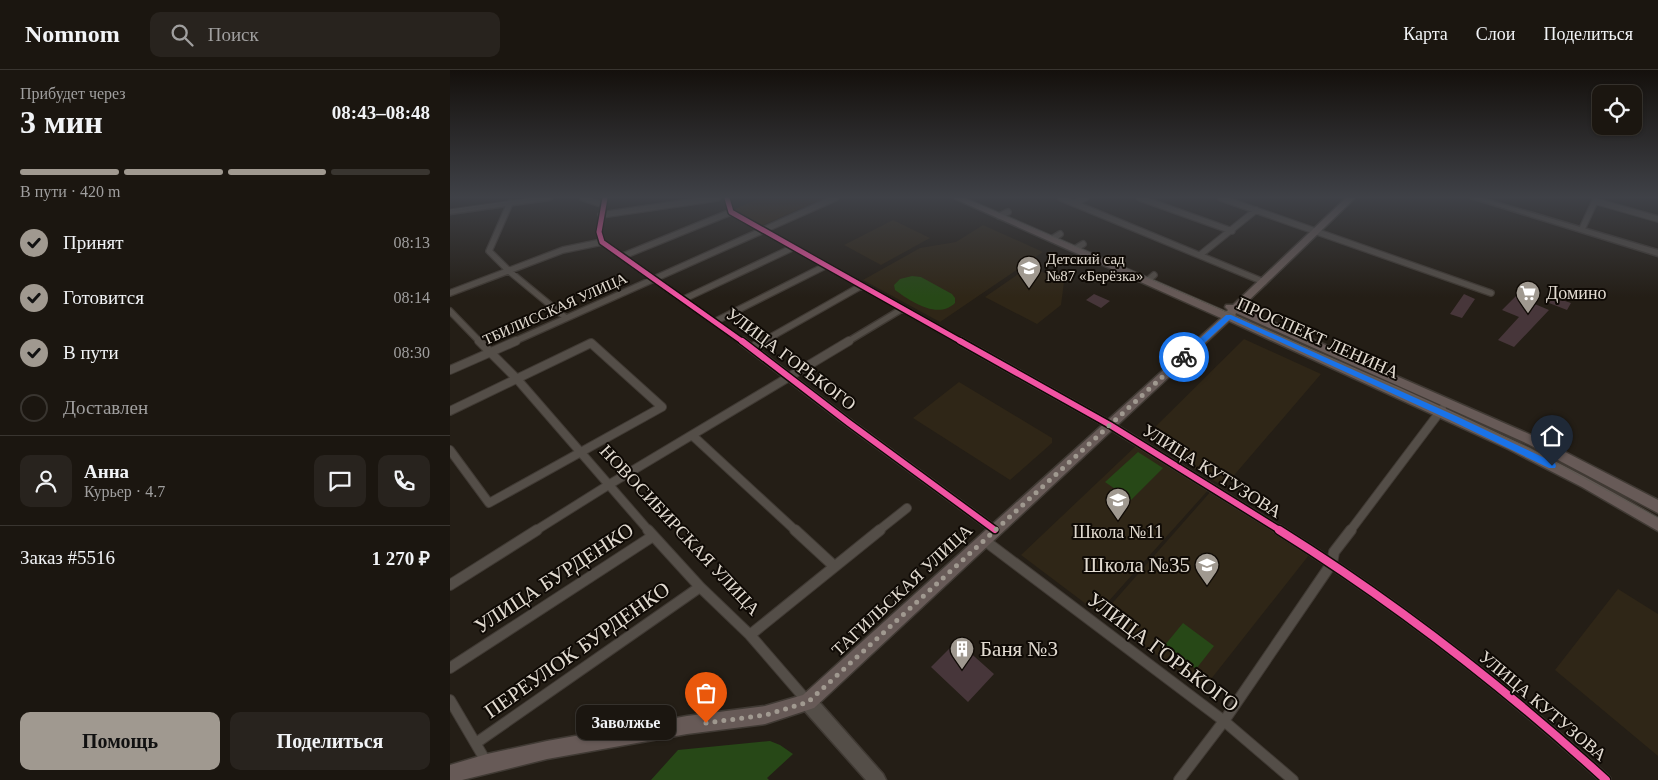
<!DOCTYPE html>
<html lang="ru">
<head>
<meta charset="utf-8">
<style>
  body { margin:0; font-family:Georgia,serif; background:#28231e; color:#f1f3f6; height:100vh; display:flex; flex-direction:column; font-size:19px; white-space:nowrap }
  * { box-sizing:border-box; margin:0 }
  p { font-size:16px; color:#a09f9f }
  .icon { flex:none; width:28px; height:28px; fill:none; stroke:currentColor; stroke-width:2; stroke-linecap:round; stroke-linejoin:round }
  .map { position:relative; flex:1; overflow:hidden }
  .details { display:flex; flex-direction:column; background:#1b1610; width:450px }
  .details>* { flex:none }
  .controls { position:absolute; left:1142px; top:15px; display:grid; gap:10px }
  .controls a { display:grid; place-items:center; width:50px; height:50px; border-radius:10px; background:#1b1610; box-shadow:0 1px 4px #0004,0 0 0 1px #393530; font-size:25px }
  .pin { position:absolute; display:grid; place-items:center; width:42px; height:42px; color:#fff; margin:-51px -21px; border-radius:50% 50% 50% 0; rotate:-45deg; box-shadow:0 0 5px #0007 }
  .pin .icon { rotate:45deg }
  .courier { position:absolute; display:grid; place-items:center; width:50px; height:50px; margin:-25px; border:4px solid #1a73e8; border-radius:50%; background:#fff; color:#222; box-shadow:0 1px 6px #0007 }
  .bubble { position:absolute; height:35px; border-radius:10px; background:#1b1610; box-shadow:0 1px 4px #0004,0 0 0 1px #393530; font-size:16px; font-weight:700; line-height:35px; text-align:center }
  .summary em { font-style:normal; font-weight:700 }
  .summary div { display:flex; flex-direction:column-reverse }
  .summary { display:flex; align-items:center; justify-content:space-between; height:85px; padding:0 20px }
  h1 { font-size:32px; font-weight:700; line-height:38px }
  .bar { display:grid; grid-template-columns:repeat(4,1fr); gap:8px 5px; align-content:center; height:60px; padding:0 20px }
  .bar i { height:6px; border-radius:4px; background:#393530 }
  .bar .current { background:#a09990 }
  .bar p { grid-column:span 4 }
  .line { display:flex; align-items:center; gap:12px; padding:0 20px; border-top:1px solid #393530 }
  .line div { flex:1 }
  .round { display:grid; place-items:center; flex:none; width:52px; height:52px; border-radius:10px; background:#28231e }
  ol { padding:0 20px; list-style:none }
  li { display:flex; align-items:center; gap:15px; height:55px }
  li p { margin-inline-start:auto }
  li .icon { padding:5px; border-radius:50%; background:#a09990; color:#111; stroke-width:4 }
  li:last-child { color:#a09f9f }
  li i { width:28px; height:28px; border:2px solid #393530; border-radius:50% }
  .button { display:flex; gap:10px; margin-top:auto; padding:10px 20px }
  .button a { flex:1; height:58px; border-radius:10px; background:#a09990; color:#111; font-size:20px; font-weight:700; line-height:58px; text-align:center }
  .button a+a { background:#28231e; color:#f1f3f6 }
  header { display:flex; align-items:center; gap:30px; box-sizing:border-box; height:70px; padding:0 25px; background:#1b1610; border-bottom:1px solid #393530 }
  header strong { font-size:24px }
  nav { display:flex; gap:28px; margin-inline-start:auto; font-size:18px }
  .search { width:350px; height:45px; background:#28231e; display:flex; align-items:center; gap:12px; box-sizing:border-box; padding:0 18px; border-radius:10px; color:#a09f9f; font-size:19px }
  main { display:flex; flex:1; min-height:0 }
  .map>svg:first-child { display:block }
  .built { fill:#332512 }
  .education { fill:#2f2617 }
  .green { fill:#274817 }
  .building { fill:#47363a }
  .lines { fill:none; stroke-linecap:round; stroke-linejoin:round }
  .street-far2-casing { stroke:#403a34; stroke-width:8 }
  .street-far1-casing { stroke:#403a34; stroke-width:10 }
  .street-casing { stroke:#403a34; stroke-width:12 }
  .secondary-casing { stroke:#403a34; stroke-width:3 }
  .primary-casing { stroke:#403a34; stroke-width:3 }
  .street-far2 { stroke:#544e48; stroke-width:5.5 }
  .street-far1 { stroke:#544e48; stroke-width:8 }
  .street { stroke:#544e48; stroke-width:10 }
  .secondary { fill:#544e48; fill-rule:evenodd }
  .primary { fill:#675a57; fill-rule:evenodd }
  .tram { stroke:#5d5952; stroke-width:1 }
  .cycleway-far2-casing { stroke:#0f0a05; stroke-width:8 }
  .cycleway-far1-casing { stroke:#0f0a05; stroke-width:9 }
  .cycleway-casing { stroke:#0f0a05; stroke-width:11 }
  .cycleway-far2 { stroke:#f153a3; stroke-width:5 }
  .cycleway-far1 { stroke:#f153a3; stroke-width:6 }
  .cycleway { stroke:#f153a3; stroke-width:8 }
  .route { fill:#1a73e8 }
  .done { stroke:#a09990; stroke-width:5; stroke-dasharray:0 9 }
  .labels { text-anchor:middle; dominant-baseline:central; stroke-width:4; stroke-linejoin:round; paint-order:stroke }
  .far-poi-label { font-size:15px; fill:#e2dbd1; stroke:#0f0a05; text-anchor:start }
  .far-street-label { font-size:15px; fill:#e2dbd1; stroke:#0f0a05 }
  .poi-label { font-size:18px; fill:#e2dbd1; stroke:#0f0a05; text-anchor:start }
  .street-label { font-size:18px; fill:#e2dbd1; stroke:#0f0a05 }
  .near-poi-label { font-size:21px; fill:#e2dbd1; stroke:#0f0a05; text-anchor:end }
  .near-street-label { font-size:21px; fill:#e2dbd1; stroke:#0f0a05 }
</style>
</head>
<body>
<header>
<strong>Nomnom</strong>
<div class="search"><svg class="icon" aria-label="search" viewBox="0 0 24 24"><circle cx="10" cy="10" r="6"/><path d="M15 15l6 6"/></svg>Поиск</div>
<nav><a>Карта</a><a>Слои</a><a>Поделиться</a></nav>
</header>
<main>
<section class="details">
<div class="summary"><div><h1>3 мин</h1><p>Прибудет через</p></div><em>08:43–08:48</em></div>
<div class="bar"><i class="current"></i><i class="current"></i><i class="current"></i><i></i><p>В пути · 420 m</p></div>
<ol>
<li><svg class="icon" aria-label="check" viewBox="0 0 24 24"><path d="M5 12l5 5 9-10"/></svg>Принят<p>08:13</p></li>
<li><svg class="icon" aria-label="check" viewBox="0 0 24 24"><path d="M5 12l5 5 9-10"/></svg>Готовится<p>08:14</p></li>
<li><svg class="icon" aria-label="check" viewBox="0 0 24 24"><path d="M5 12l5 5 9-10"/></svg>В пути<p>08:30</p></li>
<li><i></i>Доставлен</li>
</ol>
<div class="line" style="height:90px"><a class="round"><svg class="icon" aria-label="person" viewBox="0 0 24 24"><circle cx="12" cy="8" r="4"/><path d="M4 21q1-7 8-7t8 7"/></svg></a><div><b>Анна</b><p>Курьер · 4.7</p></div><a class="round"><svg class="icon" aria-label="chat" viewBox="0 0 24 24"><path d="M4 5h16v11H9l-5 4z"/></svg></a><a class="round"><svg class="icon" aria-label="phone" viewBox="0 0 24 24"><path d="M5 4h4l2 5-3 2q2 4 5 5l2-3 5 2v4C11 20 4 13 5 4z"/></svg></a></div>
<div class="line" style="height:65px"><div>Заказ #5516</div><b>1 270 ₽</b></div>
<div class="button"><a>Помощь</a><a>Поделиться</a></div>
</section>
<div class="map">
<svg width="1208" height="710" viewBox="0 0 1208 710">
  <rect width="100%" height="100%" fill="#241e16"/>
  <path class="built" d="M310 128H375L311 156 284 141 287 138Z"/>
  <path class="education" d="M443 150 480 168 431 195 394 175Z
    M533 155 593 182 490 252 413 210 470 178 506 172Z
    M580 196 614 212 611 235 587 254 535 227Z
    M794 269 871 304 774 417 695 367Z
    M509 312 602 368V373L560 410 463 348Z
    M688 374 760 418 648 543 571 485Z
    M762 420 859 485 754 618 651 546Z
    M1168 519 1208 544V686L1105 600Z"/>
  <path class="green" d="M462 206 471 207 502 224 505 228V233C488 250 460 231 445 220L444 215 450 209Z
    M688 382 713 398 681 430 655 412Z
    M733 553 764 576 746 599 715 575Z
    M320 671 330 675 343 684 317 708 319 710H201L228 680Z"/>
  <path class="building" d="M644 224 660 231 651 238 636 230Z
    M1014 224 1025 229 1012 248 1000 244Z
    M1066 226 1099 240 1064 277 1048 270 1069 247 1052 240Z
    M1103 227 1121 233 1117 240 1099 233Z
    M507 571 544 604 518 632 481 597Z"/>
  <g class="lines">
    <defs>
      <path id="street-far2" d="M133 128 154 135
        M155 128 149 162 152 172 293 272
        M277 128 281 142 512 272
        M611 128 814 212
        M690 128 782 161
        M771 128 1041 223
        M60 133 39 181 59 201 116 248
        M625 133 635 128
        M151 145 267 128
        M549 146 558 142
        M1132 159 1145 131 1208 149
        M602 169 610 164
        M625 179 633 174
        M750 185 806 140
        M173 186 281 142
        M697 211 704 205
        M0 223 113 180 152 172
        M234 229 342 178
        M0 241 30 272
        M266 251 375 196
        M63 272 385 128
        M312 272 411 216
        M397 272 452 239"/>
      <path id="street-far1" d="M29 271 67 309 199 461
        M292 271 399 353 545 460
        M510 271 660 355 831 461
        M301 278 314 271
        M0 300 66 271
        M0 341 141 273 212 337 39 433 0 380
        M243 366 346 461
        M85 461 160 414 399 271
        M428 461 457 438
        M900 461 992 339"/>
      <path id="street" d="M198 460 250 517 300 565 358 632
        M345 460 384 496
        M829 460C946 533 1054 617 1156 710
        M534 470 774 651 843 710
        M0 515 87 460
        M300 565 430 460
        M0 598 203 466
        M0 630 37 693
        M26 673 250 517
        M729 710 774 651 882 493 884 482 901 460"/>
      <path id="secondary" d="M84 128H103L99 130 0 144V140Z
        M1021 128H1032L1208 180V186Z
        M358 624 364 626 433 704 436 710H416L352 638 350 632 352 626Z"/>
      <path id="primary" d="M503 128H514L776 242 778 240 775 237 776 235H783L896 128H905L791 238 1088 368 1208 430V443L1078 374 786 243 785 246C928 308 1073 368 1208 448V461L1132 417 1058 379 779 251 364 638 315 654 237 664 97 689 12 710H0V695L37 684 97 671 237 646 315 636 353 625 771 248Z"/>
    </defs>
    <use href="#street-far2" class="street-far2-casing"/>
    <use href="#street-far1" class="street-far1-casing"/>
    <use href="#street" class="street-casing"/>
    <use href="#secondary" class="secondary-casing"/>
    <use href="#primary" class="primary-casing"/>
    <use href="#street-far2" class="street-far2"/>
    <use href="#street-far1" class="street-far1"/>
    <use href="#street" class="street"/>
    <use href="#secondary" class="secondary"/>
    <use href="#primary" class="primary"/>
    <path class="tram" d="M514 128 784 245 1079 378 1208 448
      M0 140 84 128"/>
    <defs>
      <path id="cycleway-far2" d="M155 128 149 162 152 172 293 272
        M277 128 281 142 512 272"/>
      <path id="cycleway-far1" d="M292 271 399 353 545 460
        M510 271 660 355 831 461"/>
      <path id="cycleway" d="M829 460C946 533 1054 617 1156 710"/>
    </defs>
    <use href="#cycleway-far2" class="cycleway-far2-casing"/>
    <use href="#cycleway-far1" class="cycleway-far1-casing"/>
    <use href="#cycleway" class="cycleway-casing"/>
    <use href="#cycleway-far2" class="cycleway-far2"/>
    <use href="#cycleway-far1" class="cycleway-far1"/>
    <use href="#cycleway" class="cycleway"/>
  </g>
  <linearGradient id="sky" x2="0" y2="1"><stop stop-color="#14100c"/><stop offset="0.56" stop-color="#3f4147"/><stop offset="1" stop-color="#3f4147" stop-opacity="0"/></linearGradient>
  <rect width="1208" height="227" fill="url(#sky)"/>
  <path class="route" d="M776 245H781L1006 346 1105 393 1106 396 1105 398H1099L1000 350 780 249 737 289H732V285Z"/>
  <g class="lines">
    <path class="done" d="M256 653 316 645 358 632 734 287"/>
  </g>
  <defs>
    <symbol id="school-pin" viewBox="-11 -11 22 30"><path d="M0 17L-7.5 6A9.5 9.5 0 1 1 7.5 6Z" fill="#a09990" stroke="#0f0a05"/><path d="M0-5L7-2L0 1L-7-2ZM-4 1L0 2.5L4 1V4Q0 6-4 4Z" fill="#fff"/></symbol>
    <symbol id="supermarket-pin" viewBox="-11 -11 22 30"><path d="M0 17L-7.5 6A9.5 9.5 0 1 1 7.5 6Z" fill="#a09990" stroke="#0f0a05"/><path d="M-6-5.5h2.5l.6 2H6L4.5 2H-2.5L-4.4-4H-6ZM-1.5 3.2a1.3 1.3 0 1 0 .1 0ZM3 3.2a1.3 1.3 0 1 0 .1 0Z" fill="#fff"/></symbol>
    <symbol id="building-pin" viewBox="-11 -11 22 30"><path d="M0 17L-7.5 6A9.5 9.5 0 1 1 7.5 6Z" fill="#a09990" stroke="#0f0a05"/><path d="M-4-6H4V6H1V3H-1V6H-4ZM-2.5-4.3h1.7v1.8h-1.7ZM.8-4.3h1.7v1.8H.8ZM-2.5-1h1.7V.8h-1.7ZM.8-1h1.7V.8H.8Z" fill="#fff"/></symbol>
  </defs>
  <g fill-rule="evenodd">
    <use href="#school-pin" x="565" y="184" width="28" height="38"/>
    <use href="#supermarket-pin" x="1064" y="209" width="28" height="38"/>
    <use href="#school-pin" x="654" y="416" width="28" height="38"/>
    <use href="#school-pin" x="743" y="481" width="28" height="38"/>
    <use href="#building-pin" x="498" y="565" width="28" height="38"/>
  </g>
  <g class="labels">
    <g class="far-poi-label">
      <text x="596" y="189">Детский сад<tspan x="596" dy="17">№87 «Берёзка»</tspan></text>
    </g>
    <g class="far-street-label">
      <text transform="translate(105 239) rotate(-24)">ТБИЛИССКАЯ УЛИЦА</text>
    </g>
    <g class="poi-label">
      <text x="1096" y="223">Домино</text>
      <text x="668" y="462" text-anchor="middle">Школа №11</text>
    </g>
    <g class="street-label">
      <text transform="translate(868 268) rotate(24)">ПРОСПЕКТ ЛЕНИНА</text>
      <text transform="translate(341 289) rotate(37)">УЛИЦА ГОРЬКОГО</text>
      <text transform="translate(762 401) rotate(32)">УЛИЦА КУТУЗОВА</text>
      <text transform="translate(230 460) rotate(47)">НОВОСИБИРСКАЯ УЛИЦА</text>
      <text transform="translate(452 520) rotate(-43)">ТАГИЛЬСКАЯ УЛИЦА</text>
      <text transform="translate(1093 636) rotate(40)">УЛИЦА КУТУЗОВА</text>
    </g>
    <g class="near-poi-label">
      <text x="740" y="495">Школа №35</text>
      <text x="530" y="579" text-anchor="start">Баня №3</text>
    </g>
    <g class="near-street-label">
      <text transform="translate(104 508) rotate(-33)">УЛИЦА БУРДЕНКО</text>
      <text transform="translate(127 580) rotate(-35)">ПЕРЕУЛОК БУРДЕНКО</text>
      <text transform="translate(713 582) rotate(37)">УЛИЦА ГОРЬКОГО</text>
    </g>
  </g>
</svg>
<div class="controls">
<a><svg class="icon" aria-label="locate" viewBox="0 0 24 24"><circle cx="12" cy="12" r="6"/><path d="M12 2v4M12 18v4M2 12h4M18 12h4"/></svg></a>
</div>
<div class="pin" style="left:256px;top:653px;background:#ea580c"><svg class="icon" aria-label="bag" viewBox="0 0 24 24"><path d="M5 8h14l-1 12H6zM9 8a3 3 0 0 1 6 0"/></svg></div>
<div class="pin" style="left:1102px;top:396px;background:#1f2937"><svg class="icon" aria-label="home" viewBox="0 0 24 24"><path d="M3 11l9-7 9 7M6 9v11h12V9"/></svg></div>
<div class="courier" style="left:734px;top:287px"><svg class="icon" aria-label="bike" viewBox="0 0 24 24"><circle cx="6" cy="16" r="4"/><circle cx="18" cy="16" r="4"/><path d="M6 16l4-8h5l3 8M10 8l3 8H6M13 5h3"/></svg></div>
<div class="bubble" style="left:126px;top:635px;width:100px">Заволжье</div>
</div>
</main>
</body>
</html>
